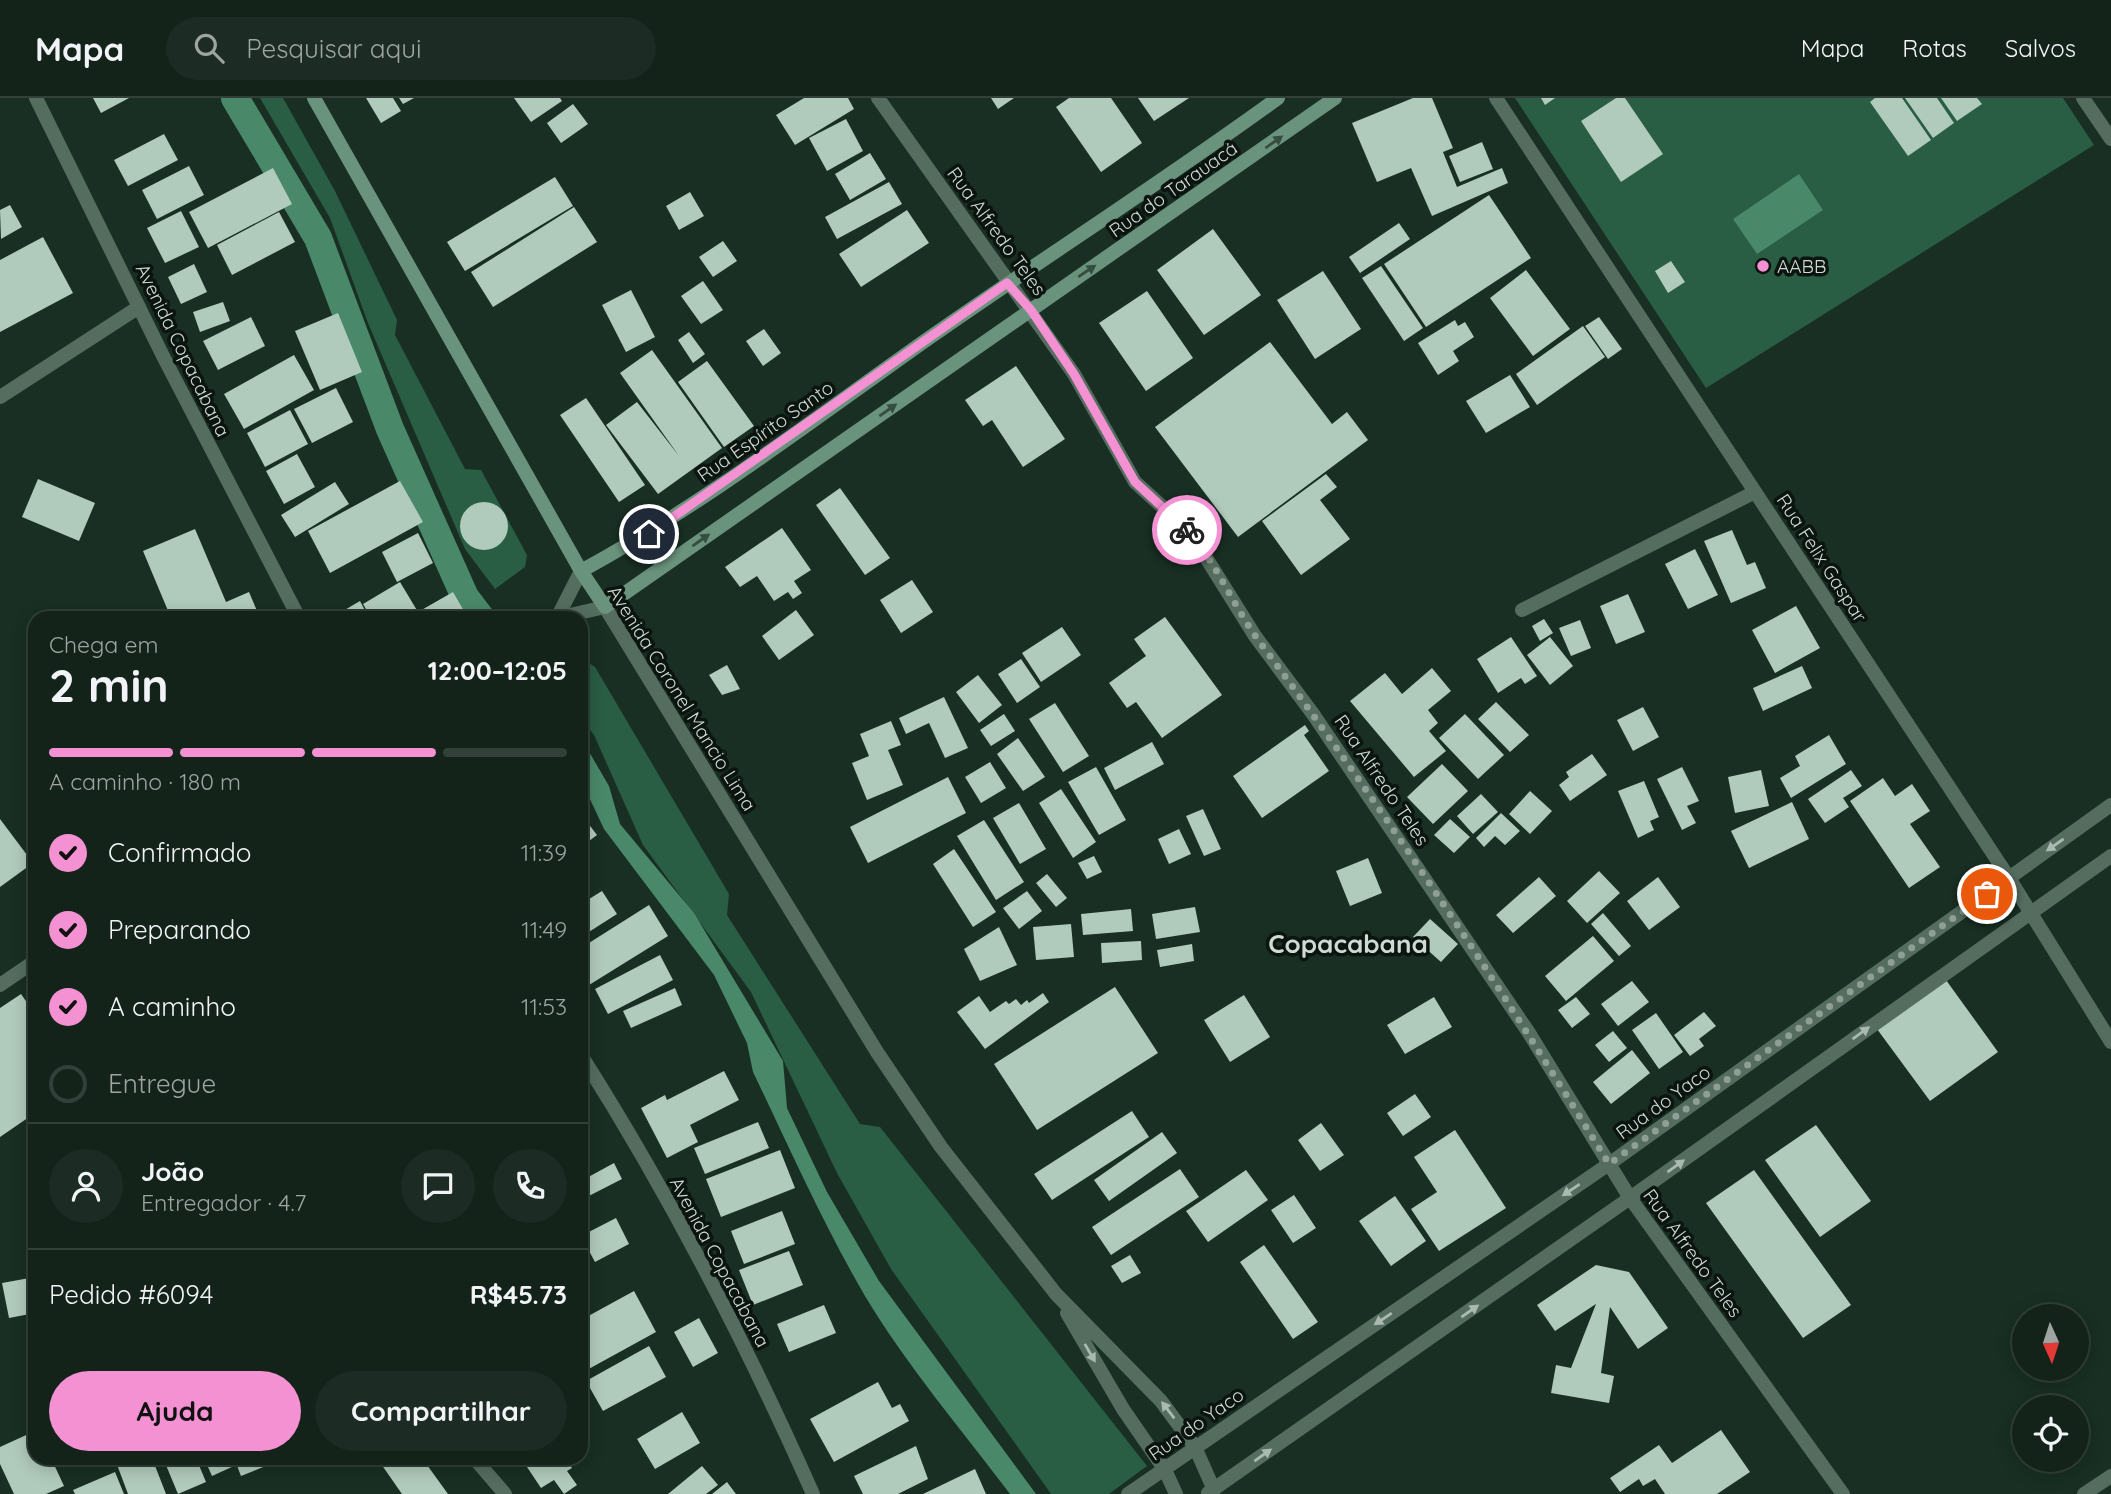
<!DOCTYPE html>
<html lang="pt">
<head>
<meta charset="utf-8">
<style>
  body { margin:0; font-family:Quicksand,sans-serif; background:#1c2b23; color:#f1f3f6; height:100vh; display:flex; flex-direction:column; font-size:26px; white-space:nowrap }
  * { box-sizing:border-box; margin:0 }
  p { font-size:23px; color:#9da4a2 }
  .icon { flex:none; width:38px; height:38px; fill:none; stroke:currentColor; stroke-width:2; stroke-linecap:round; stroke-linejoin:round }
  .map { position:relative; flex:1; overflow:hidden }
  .drawer { position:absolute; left:28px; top:513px; width:560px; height:854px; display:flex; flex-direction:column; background:#13231a; border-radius:21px; box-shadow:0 4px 18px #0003,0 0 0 2px #324039 }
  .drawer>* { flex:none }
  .needle { width:46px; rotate:177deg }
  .controls { position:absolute; left:2012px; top:1206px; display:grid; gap:14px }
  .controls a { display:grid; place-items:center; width:77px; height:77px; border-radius:50%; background:#13231a; box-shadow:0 4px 18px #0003,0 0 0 2px #324039; font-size:35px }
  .pin { position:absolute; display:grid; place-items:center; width:60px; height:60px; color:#fff; margin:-30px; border:4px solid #fff; border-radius:50%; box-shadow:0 2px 7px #0007 }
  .courier { position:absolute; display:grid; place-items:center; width:70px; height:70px; margin:-35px; border:5px solid #f491d3; border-radius:50%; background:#fff; color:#222; box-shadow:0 2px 9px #0007 }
  .headline em { font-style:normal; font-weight:700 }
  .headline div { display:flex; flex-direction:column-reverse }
  .headline { display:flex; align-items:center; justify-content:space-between; height:119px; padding:0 21px }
  h1 { font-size:46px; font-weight:700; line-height:52px }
  .bar { display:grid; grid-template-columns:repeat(4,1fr); gap:10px 7px; align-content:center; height:84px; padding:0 21px }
  .bar i { height:9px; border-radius:5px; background:#324039 }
  .bar .active { background:#f491d3 }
  .bar p { grid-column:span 4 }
  .line { display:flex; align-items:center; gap:18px; padding:0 21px; border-top:2px solid #324039 }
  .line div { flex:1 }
  .round { display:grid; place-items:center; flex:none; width:74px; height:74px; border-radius:37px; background:#1c2b23 }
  ol { padding:0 21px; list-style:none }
  li { display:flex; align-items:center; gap:21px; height:77px }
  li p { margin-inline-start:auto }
  li .icon { padding:7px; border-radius:50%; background:#f491d3; color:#111; stroke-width:4 }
  li:last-child { color:#9da4a2 }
  li i { width:38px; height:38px; border:4px solid #324039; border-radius:50% }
  .action { display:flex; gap:14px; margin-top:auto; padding:14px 21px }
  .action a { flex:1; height:80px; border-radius:42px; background:#f491d3; color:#111; font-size:28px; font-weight:700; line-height:80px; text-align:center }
  .action a+a { background:#1c2b23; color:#f1f3f6 }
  header { display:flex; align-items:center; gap:42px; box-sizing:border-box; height:98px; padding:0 35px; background:#13231a; border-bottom:2px solid #324039 }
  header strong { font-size:33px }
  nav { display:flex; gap:38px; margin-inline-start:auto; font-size:24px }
  .search { width:490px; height:63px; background:#1c2b23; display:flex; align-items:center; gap:18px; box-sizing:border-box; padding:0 24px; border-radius:38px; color:#9da4a2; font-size:26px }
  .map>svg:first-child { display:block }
  .green { fill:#295d44 }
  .water { fill:#498869 }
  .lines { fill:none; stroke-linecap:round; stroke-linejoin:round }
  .canal { stroke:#498869; stroke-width:28 }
  .building { fill:#b0cabb }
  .minor { stroke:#546d5f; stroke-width:14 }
  .tertiary { stroke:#546d5f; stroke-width:14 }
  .secondary { stroke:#6a937d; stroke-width:14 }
  .oneway { fill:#364d40 }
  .oneway2 { fill:#a9bab0 }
  .done { stroke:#8f9f95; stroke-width:7; stroke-dasharray:0 12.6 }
  .route { stroke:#f491d3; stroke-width:9 }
  .poi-dot { fill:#f491d3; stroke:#0b140f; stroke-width:2.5 }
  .labels { text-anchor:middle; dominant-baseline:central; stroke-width:7; stroke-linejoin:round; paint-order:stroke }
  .street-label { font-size:19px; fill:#cedbd3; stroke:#0b140f }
  .poi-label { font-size:19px; fill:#cedbd3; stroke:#0b140f; text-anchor:start }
  .district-label { font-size:26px; font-weight:bold; fill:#cedbd3; stroke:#0b140f }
</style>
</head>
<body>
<header>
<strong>Mapa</strong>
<div class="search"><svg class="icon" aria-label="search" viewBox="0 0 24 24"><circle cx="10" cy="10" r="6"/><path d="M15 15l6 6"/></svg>Pesquisar aqui</div>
<nav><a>Mapa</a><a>Rotas</a><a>Salvos</a></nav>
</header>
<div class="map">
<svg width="2111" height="1396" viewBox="0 0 2111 1396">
  <rect width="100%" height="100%" fill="#192f23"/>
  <path class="green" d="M260 0H283L335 93 397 222 395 237 465 371 481 372 527 457 525 469 495 491 465 451 368 225 330 120Z
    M1515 0H2063L2094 47 1706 290Z
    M581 560 595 569 729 796 727 817 860 1026 880 1029 1147 1368 1109 1396H1051L891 1171 837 1075 751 894 643 747 594 637 581 620Z"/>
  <path class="water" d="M1799 76 1823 112 1757 156 1733 121Z
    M581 640 609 688 620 726 694 815 783 963 787 1010 827 1094 879 1183 1036 1396H1010C961 1331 907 1268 865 1198 823 1126 789 1049 753 974L747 945 714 877 604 731 581 682Z"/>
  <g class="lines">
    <path class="canal" d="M235 0 318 140 390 331 465 499 481 520"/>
  </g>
  <path class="building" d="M93 0H129L101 15Z
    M366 0H393L401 13 381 25Z
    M399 0H414L403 6Z
    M514 0H560L562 3 531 24Z
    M804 0H848L854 11 795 47 776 17Z
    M991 0H1014L998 11Z
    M1069 0H1111L1142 45 1101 74 1056 9Z
    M1138 0H1189L1154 23Z
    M1413 0H1432L1453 50 1443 54 1457 89 1502 70 1508 85 1432 118 1411 70 1377 84 1352 25Z
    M1541 0H1555L1545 7Z
    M1616 0H1625L1663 56 1621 84 1581 23Z
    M1875 0H1902L1931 42 1908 58 1870 4Z
    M1905 0H1937L1954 25 1933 40Z
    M1941 0H1977L1982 6 1957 23Z
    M573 6 588 26 561 45 547 25Z
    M846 21 863 53 827 73 809 40Z
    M164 36 178 62 128 88 114 62Z
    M1482 44 1493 71 1460 84 1449 58Z
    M870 55 886 81 850 102 835 76Z
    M189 68 204 97 157 121 142 92Z
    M273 70 292 106 208 150 189 114Z
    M555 79 573 108 465 173 447 144Z
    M889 84 902 106 837 141 825 119Z
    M690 94 704 118 679 132 666 108Z
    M1489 97 1531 160 1426 229 1384 166Z
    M10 107 22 129 1 141 0 112Z
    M574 109 597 144 493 209 471 174Z
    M907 112 929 145 861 189 839 156Z
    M181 113 199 149 165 165 147 130Z
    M279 114 295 144 232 177 217 147Z
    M1399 125 1410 141 1360 175 1349 159Z
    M1213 131 1261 197 1204 237 1157 172Z
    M43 139 73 195 0 234V162Z
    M723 143 737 163 713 179 699 159Z
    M1671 163 1685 184 1668 195 1655 173Z
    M194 166 207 194 181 206 168 179Z
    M1381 168 1423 230 1404 243 1362 180Z
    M1526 172 1570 231 1533 258 1490 200Z
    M1323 173 1361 231 1315 261 1277 202Z
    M703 183 723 212 701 226 681 198Z
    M631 192 655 239 626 254 602 207Z
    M1147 193 1193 260 1146 293 1099 225Z
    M223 204 230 223 200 234 193 214Z
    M338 215 362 274 320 292 295 233Z
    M251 219 265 248 218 272 203 243Z
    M1599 219 1622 251 1608 261 1585 228Z
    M1455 222 1458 228 1465 224 1474 239 1453 253 1459 263 1438 277 1418 245Z
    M1583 228 1605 259 1537 307 1516 276Z
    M764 231 781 255 763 268 746 243Z
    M689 234 705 256 693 265 678 242Z
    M1270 244 1332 326 1347 314 1368 342 1238 439 1155 329Z
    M652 252 722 350 658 396 606 327 637 304 679 358 620 275Z
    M294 257 314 292 244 331 224 296Z
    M707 263 754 328 724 349 678 284Z
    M1016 268 1065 341 1023 369 992 322 983 328 965 302Z
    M1510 277 1530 309 1486 335 1466 303Z
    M336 290 353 324 312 345 294 311Z
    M586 300 645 387 619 404 560 317Z
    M290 312 308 346 265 369 247 335Z
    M297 356 315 389 284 406 266 373Z
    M1326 376 1337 389 1320 402 1350 441 1301 477 1262 423Z
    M38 381 95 405 79 443 22 419Z
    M400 383 423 424 330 475 308 433Z
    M335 384 349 406 295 439 281 417Z
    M840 390 890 460 865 477 816 407Z
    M460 428a24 24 0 1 1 48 0a24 24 0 1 1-48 0Z
    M782 430 811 472 794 483 802 495 793 501 788 494 774 503 757 478 740 489 725 469Z
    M195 431 226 504 249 494 260 520H171L143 453Z
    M1732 432 1747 467 1755 464 1766 490 1731 505 1704 443Z
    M418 435 433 465 397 484 382 454Z
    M1695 451 1718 497 1688 511 1665 466Z
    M912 482 933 514 901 535 880 502Z
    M400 484 418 514 453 494 468 520H371L363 506Z
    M1628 496 1645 534 1616 546 1600 508Z
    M360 503 369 520H331Z
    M1796 508 1820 550 1775 575 1752 532Z
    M796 512 814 537 779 562 762 538Z
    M1165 519 1222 597 1162 640 1136 604 1127 610 1109 585 1146 558 1134 541Z
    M1544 521 1553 535 1540 543 1532 528Z
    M1580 522 1591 550 1571 558 1559 530Z
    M1062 529 1081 557 1041 584 1022 555Z
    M1511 539 1537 578 1525 586 1521 580 1498 595 1477 561Z
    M1550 539 1573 568 1550 587 1527 557Z
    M1021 561 1040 589 1017 605 998 576Z
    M727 567 740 591 722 597 709 577Z
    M1802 568 1812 590 1763 613 1753 590Z
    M1432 570 1451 593 1428 612 1438 625 1429 633 1446 653 1414 679 1350 603 1385 575 1402 596Z
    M978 577 1002 607 979 625 956 594Z
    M944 599 968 650 945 660 929 625 906 636 899 620Z
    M1496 604 1529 637 1510 654 1478 621Z
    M1055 605 1089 658 1063 674 1029 621Z
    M1643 609 1659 639 1633 653 1617 622Z
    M1004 616 1015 633 991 648 980 632Z
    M1465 616 1504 657 1478 681 1439 640Z
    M891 623 901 647 888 652 903 687 867 702 852 665 869 658 860 636Z
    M1305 627 1309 633 1304 637 1329 673 1262 720 1233 678Z
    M1829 637 1846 666 1791 700 1780 680 1800 668 1795 658Z
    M1018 640 1045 679 1023 693 997 656Z
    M1152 644 1164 666 1115 692 1104 670Z
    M1592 656 1607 677 1570 703 1559 687 1569 679 1566 674Z
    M990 664 1006 690 981 705 965 679Z
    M1442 666 1468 693 1433 726 1407 699Z
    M1096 669 1126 722 1099 737 1068 684Z
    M1682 669 1699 703 1687 708 1696 725 1682 732 1657 681Z
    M1761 672 1769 708 1735 715 1728 679Z
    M1851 672 1862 688 1843 700 1849 709 1825 725 1808 701Z
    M948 679 966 715 868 765 850 729Z
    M1883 680 1895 698 1912 686 1930 713 1910 726 1940 769 1909 790 1850 703Z
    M1644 683 1659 719 1650 723 1654 732 1638 740 1618 693Z
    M1061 691 1096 744 1073 760 1039 705Z
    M1530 693 1552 713 1530 736 1509 716Z
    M1481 696 1498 714 1473 736 1457 718Z
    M1792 704 1809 741 1749 770 1731 733Z
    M1019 705 1046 751 1020 766 993 720Z
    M1203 711 1221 751 1204 758 1186 718Z
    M1501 715 1520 733 1505 747 1495 738 1484 749 1476 740Z
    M581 716 597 737 581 749Z
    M0 721 33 765 0 789Z
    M1450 721 1470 739 1454 755 1434 737Z
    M984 722 1024 784 996 802 957 738Z
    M1179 731 1191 756 1169 766 1158 741Z
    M954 751 996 814 973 829 933 766Z
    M1094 758 1102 774 1087 781 1078 765Z
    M1368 760 1382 795 1350 808 1336 773Z
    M1599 773 1620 795 1587 825 1567 803Z
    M1047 776 1067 800 1056 809 1036 785Z
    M1539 779 1556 798 1513 835 1496 817Z
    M1658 779 1680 809 1649 832 1627 803Z
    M602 793 617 816 581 839V806Z
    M1027 793 1042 813 1019 831 1003 810Z
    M649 807 668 838 581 892V850Z
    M1195 809 1200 834 1156 841 1152 816Z
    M1131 811 1133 833 1083 837 1081 816Z
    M1603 815 1631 848 1619 858 1591 826Z
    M1430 821 1458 846 1441 864 1413 839Z
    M1071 826 1074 859 1036 862 1033 829Z
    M999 829 1017 867 980 883 964 851Z
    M1593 838 1614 863 1566 903 1545 878Z
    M1141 843 1142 862 1102 865 1101 845Z
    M1192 846 1194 863 1160 869 1157 852Z
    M660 857 673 882 608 916 595 891Z
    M1946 882 1998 954 1930 1003 1877 931Z
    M1632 883 1649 904 1618 928 1601 906Z
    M1115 889 1158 955 1037 1032 994 966Z
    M675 890 682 907 631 930 623 913Z
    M1043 895 1049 904 985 951 957 914 979 898 990 914 1006 903 1009 906 1016 901 1021 907 1027 902 1029 905Z
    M21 896 35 916V1015L0 1039V910Z
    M1244 897 1270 939 1230 964 1204 922Z
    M1434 899 1452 929 1405 956 1387 927Z
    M1576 899 1590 916 1572 930 1558 912Z
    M1704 914 1716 928 1699 941 1704 948 1690 958 1674 937Z
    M1656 915 1683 954 1659 971 1632 932Z
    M1613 933 1627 950 1609 964 1595 947Z
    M1632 952 1650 975 1611 1006 1593 984Z
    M724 973 739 1002 690 1027 698 1044 667 1060 641 1010 665 997 667 1002Z
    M1415 996 1431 1019 1403 1038 1387 1015Z
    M1132 1013 1149 1039 1052 1102 1034 1076Z
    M758 1024 769 1050 705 1076 694 1050Z
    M1321 1025 1344 1057 1320 1073 1298 1042Z
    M1816 1027 1871 1103 1820 1139 1765 1062Z
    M1455 1032 1506 1110 1439 1153 1411 1111 1437 1094 1414 1059Z
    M1162 1034 1177 1055 1109 1103 1094 1082Z
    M780 1052 795 1090 721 1119 706 1081Z
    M614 1065 622 1081 581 1102V1083Z
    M1180 1071 1199 1099 1111 1157 1092 1129Z
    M1246 1072 1268 1102 1208 1144 1186 1113Z
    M1754 1072 1851 1207 1803 1240 1706 1105Z
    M1294 1097 1316 1130 1293 1145 1271 1112Z
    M1395 1098 1426 1143 1391 1168 1359 1123Z
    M782 1113 795 1146 744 1166 731 1133Z
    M616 1120 629 1146 595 1164 581 1138Z
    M1264 1147 1318 1224 1293 1241 1240 1164Z
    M789 1153 803 1187 753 1207 739 1172Z
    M1130 1157 1141 1175 1122 1185 1111 1168Z
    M1596 1167 1629 1174 1668 1230 1638 1251 1610 1209 1601 1275 1614 1278 1609 1305 1551 1295 1556 1267 1571 1270 1596 1206 1555 1233 1537 1207Z
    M35 1179V1215L9 1220 2 1185Z
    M634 1193 656 1234 585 1273 581 1266V1222Z
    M824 1207 836 1235 789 1254 777 1226Z
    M699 1220 718 1255 693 1269 674 1234Z
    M35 1238V1261H31L27 1239Z
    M649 1248 666 1279 603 1313 586 1283Z
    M878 1284 892 1310 900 1306 909 1323 834 1364 810 1321Z
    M682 1314 700 1345 655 1371 637 1341Z
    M1721 1332 1750 1374 1717 1396H1665L1655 1381 1643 1388 1639 1381 1620 1394 1610 1380 1659 1347 1672 1365Z
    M35 1333V1360H51L64 1388 46 1396H14L0 1366V1349Z
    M916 1348 928 1381 898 1396H863L854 1378Z
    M128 1360H152L166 1396H128L116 1364Z
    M163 1360H196L206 1384 178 1396Z
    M204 1360H230L234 1368 212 1378Z
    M234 1360H277L278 1363 241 1378Z
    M383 1360H422L448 1396H402L379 1363Z
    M527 1360H566L572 1370 567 1373 577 1387 564 1396 554 1382 541 1390 523 1363Z
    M702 1368 718 1387 706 1396H668Z
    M975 1371 986 1396H923Z
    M115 1374 124 1396H75L73 1392Z
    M727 1384 736 1396H712Z"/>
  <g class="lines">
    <path class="minor" d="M878 0 1074 276 1135 384 1190 434 1255 538 1313 616 1529 935 1630 1100 1843 1396
      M1496 0 2009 780 2111 944
      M0 299 139 209
      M1522 512 1755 394
      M474 1360 505 1396
      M2084 1396 2111 1378"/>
    <path class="tertiary" d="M36 0 163 258 299 520
      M2083 0 2111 41
      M557 520 605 509 877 954 941 1049 1056 1196 1161 1303 1195 1349 1214 1392
      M557 520 581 473
      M0 887 35 863
      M581 957C670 1097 746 1245 813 1396
      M1067 1215 1123 1311 1165 1372 1176 1396
      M1208 1395 1630 1100 2111 758
      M1128 1396 1609 1066 2111 707"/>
    <path class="secondary" d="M314 0 581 473 605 509 1335 0
      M581 473C704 406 814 321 929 240 1045 159 1164 83 1278 0"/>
  </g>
  <defs><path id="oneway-solid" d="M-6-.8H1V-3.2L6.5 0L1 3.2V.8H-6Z" transform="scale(1.75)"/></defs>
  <g class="oneway">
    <use href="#oneway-solid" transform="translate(1274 44) rotate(-35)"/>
    <use href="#oneway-solid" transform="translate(1087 173) rotate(-34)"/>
    <use href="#oneway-solid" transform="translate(888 312) rotate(-35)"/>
    <use href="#oneway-solid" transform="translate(701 442) rotate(-35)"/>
  </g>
  <g class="oneway2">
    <use href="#oneway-solid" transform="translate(2055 747) rotate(145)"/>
    <use href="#oneway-solid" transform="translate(1861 935) rotate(-36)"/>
    <use href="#oneway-solid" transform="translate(1676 1068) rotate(-36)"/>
    <use href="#oneway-solid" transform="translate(1571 1092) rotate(146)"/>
    <use href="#oneway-solid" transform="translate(1470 1213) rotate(-35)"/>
    <use href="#oneway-solid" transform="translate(1383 1221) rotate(146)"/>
    <use href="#oneway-solid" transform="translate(1090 1255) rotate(60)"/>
    <use href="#oneway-solid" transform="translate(1168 1312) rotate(-127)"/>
    <use href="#oneway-solid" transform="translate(1263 1357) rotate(-35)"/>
  </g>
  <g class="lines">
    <path class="done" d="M1187 432C1216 463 1233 508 1259 543 1384 711 1499 887 1609 1066L1987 796"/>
    <path class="route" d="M649 436 1007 185 1031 212 1074 276 1135 384 1187 432"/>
  </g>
  <circle class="poi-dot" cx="1763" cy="168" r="7"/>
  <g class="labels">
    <g class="street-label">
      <text transform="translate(1173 91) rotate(-35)">Rua do Tarauacá</text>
      <text transform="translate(997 133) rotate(54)">Rua Alfredo Teles</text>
      <text transform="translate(183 252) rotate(64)">Avenida Copacabana</text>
      <text transform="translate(765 333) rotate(-35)">Rua Espírito Santo</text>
      <text transform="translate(1822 460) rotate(57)">Rua Felix Gaspar</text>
      <text transform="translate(682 600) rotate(58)">Avenida Coronel Mancio Lima</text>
      <text transform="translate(1382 682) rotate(56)">Rua Alfredo Teles</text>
      <text transform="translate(1663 1004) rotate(-36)">Rua do Yaco</text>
      <text transform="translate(1693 1155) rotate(54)">Rua Alfredo Teles</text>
      <text transform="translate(720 1164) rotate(62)">Avenida Copacabana</text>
      <text transform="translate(1196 1326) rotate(-35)">Rua do Yaco</text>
    </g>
    <g class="poi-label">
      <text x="1777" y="168">AABB</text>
    </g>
    <g class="district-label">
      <text x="1348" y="845">Copacabana</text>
    </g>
  </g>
</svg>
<div class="controls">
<a><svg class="needle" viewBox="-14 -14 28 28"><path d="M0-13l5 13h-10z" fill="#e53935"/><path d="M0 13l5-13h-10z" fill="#9da4a2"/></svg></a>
<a><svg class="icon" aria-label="locate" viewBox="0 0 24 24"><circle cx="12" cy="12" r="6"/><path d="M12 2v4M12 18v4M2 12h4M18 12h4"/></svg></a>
</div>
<div class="pin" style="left:1987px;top:796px;background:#ea580c"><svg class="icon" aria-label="bag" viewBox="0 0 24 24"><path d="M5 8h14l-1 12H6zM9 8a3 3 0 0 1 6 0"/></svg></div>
<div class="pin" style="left:649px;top:436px;background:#1f2937"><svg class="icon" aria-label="home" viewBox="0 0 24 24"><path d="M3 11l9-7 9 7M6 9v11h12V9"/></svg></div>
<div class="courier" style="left:1187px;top:432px"><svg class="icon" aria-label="bike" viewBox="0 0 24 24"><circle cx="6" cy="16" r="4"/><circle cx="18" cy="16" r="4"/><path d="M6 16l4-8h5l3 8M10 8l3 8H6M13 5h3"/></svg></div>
<section class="drawer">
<div class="headline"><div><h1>2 min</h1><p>Chega em</p></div><em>12:00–12:05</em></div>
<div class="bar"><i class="active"></i><i class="active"></i><i class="active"></i><i></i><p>A caminho · 180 m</p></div>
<ol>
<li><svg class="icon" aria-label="check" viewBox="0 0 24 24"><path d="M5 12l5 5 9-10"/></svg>Confirmado<p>11:39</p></li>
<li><svg class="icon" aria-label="check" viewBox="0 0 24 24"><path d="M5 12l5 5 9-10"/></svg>Preparando<p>11:49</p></li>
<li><svg class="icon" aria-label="check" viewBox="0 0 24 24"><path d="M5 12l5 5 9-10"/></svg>A caminho<p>11:53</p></li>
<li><i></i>Entregue</li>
</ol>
<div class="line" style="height:126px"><a class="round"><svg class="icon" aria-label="person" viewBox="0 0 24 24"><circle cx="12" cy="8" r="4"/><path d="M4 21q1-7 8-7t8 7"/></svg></a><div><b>João</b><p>Entregador · 4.7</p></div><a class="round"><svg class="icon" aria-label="chat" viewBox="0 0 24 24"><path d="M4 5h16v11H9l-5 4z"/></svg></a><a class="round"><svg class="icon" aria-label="phone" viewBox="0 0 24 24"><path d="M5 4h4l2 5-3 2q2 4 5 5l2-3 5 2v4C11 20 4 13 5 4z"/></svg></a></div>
<div class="line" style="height:91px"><div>Pedido #6094</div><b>R$45.73</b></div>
<div class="action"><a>Ajuda</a><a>Compartilhar</a></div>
</section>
</div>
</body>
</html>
